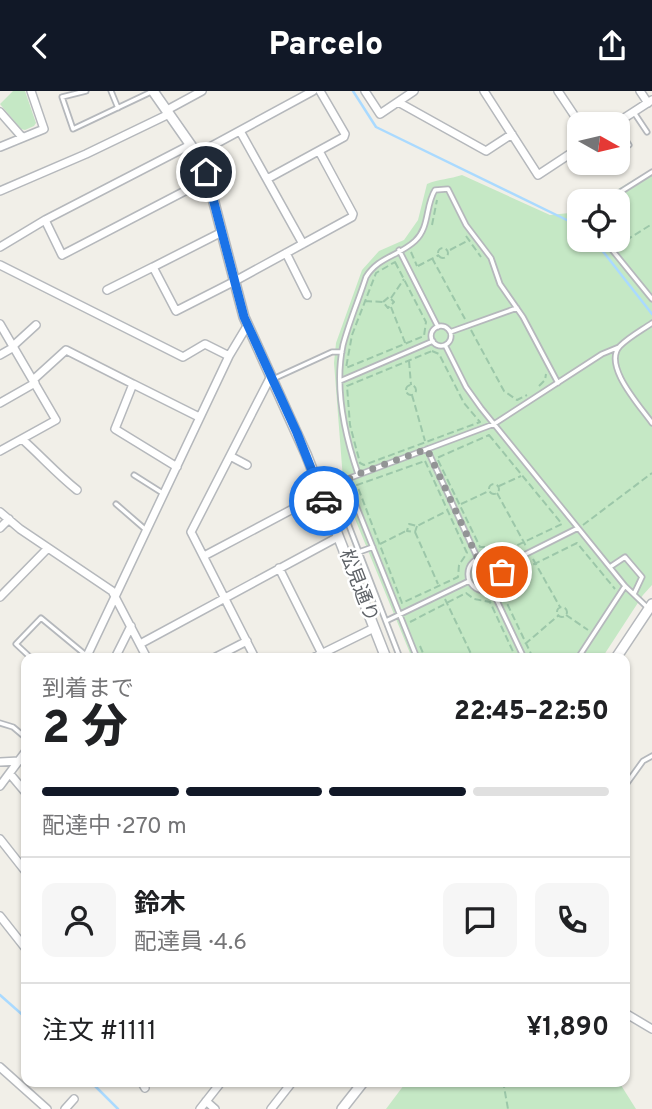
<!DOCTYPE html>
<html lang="ja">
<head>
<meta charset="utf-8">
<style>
  body { margin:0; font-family:Overpass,"Noto Sans JP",sans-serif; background:#f6f6f6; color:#202124; height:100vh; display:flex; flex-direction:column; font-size:26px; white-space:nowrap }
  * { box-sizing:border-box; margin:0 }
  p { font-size:23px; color:#757577 }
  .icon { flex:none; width:38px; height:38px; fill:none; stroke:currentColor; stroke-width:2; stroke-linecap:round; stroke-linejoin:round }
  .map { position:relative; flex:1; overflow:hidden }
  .sheet { position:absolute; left:21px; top:562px; width:609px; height:434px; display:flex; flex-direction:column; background:#fff; border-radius:14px; box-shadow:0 2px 5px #0004 }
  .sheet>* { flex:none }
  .needle { width:46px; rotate:98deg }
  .controls { position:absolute; left:567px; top:21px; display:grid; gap:14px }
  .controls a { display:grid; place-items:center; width:63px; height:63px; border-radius:14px; background:#fff; box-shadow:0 2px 5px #0004; font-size:35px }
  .pin { position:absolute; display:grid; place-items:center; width:60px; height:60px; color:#fff; margin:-30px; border:4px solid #fff; border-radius:50%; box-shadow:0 2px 7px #0007 }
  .courier { position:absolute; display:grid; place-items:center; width:70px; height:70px; margin:-35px; border:5px solid #1a73e8; border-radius:50%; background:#fff; color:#222; box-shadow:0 2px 9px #0007 }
  .head em { font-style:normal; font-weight:800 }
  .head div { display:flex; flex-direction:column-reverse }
  .head { display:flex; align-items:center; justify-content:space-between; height:119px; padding:0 21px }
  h1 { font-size:46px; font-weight:800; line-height:52px }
  .bar { display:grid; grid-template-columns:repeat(4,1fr); gap:10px 7px; align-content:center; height:84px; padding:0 21px }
  .bar i { height:9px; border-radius:5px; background:#e0e0e0 }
  .bar .active { background:#111827 }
  .bar p { grid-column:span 4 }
  .line { display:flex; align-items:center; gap:18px; padding:0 21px; border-top:2px solid #e0e0e0 }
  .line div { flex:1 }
  .round { display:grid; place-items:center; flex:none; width:74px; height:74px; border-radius:14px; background:#f6f6f6 }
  header { display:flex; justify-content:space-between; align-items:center; height:91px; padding:0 21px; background:#111827; color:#fff; font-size:32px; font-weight:800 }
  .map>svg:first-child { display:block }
  .green { fill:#c5e8c5 }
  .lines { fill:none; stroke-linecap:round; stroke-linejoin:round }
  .stream { stroke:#aadaff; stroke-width:2.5 }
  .service-casing { stroke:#b5b8bc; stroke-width:7 }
  .minor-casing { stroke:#b5b8bc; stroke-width:10 }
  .tertiary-casing { stroke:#b5b8bc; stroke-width:12 }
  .path { stroke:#9cc7a9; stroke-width:2; stroke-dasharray:7 3.5; stroke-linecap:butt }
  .service { stroke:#fff; stroke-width:3.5 }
  .minor { stroke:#fff; stroke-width:7 }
  .tertiary { stroke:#fff; stroke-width:9 }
  .done { stroke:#929495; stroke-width:7; stroke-dasharray:0 12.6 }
  .route { stroke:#1a73e8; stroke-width:9 }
  .labels { text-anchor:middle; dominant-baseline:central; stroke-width:5; stroke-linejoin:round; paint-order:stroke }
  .street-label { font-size:19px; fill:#5f6368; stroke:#fff }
</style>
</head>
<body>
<header><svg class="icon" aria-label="back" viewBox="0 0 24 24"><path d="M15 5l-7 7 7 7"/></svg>Parcelo<svg class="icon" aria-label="share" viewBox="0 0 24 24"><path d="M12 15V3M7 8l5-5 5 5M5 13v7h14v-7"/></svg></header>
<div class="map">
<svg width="652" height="1018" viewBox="0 0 652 1018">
  <rect width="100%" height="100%" fill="#f1efe8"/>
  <path class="green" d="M13 0H25L36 32 34 35 25 39 21 38 0 13Z
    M652 78V494L643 504 602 567H412L344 401 334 272 336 252 362 179 379 160 404 149 418 129 427 93C439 88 450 88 462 84L550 124 579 121V149H618V110H598Z
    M407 990 619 991 636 1018H386Z"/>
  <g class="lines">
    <path class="stream" d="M353 0 376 36 579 135
      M594 149 652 223
      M0 904 26 927
      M90 990 118 1018"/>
    <defs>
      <path id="service" d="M86 0 62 6 73 38 151 1
        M111 0 118 17
        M635 23 647 41
        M618 36 629 54
        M606 110 652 81
        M604 149 652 208
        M399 159 438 236
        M652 232C642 239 629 246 620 255 602 274 640 315 652 332
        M431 245a10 10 0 1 1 20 0a10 10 0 1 1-20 0Z
        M450 241 517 217
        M445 254 466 296 481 317 625 495 647 516
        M273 288 332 261H342
        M340 290 433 250
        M427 358 478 468
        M358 383C344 342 334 297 343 254 349 231 359 208 366 186 378 166 399 165 415 150 430 136 425 115 435 99L448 98 466 134 491 167 500 193 523 226 558 292
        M134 384 164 403
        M339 409 352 404
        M116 413 146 439
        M327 413 339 409 400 567
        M359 461 373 456
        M468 483a17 17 0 1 1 34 0a17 17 0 1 1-34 0Z
        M500 476 578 437
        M610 476 625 466 642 486 634 503
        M492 499 524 567
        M386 530 469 490
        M31 567 16 553 41 527 87 565
        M417 567 352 404 348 392 350 387 494 333 602 263 619 256
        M578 567 625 495
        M0 632 13 636 26 647
        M625 695 643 670 652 665"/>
      <path id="minor" d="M365 0 380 23 414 0
        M484 0 538 84 579 57
        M558 0 580 33
        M640 0 648 12
        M398 11 486 60 512 43
        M167 19 202 0
        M0 21 22 46
        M615 33 652 9
        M240 40 303 153
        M0 56 44 38 31 0
        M197 63 313 0
        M267 88 344 46 345 43 320 0
        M0 100 86 63 169 23
        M45 129 62 164 208 88
        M222 141 153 176 176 220 235 190 352 126 353 123 319 60
        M0 156 45 129 190 54
        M286 162 307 204
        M0 174 183 266 205 253 229 265
        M107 199 153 176
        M0 233 56 329 0 360
        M13 255 36 234
        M0 264 14 256
        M33 289 66 259 133 293 115 338 177 376
        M133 293 199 326
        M0 312 35 292
        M22 348C41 365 57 383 77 399
        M230 365 247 374
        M0 421 20 438 112 500 147 567
        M0 437 9 428
        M204 465 321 403
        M279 477 324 567
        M0 506 48 457
        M140 553 338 446
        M86 567 229 265 247 235
        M115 567 131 535
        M214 567 247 550
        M255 567 191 441 271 285
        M313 567 374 537
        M0 671 19 670
        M10 683 26 702
        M0 695 26 660
        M0 748 26 781
        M0 825 26 858
        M625 922 652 938
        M0 976 47 1018
        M141 990 145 997
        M206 1010 215 1018
        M65 1018 74 1008
        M200 1018 222 990
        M271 1018 293 990"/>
      <path id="tertiary" d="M153 0 197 63 206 81 244 226 306 363 386 567
        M616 567 652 513
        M342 1018 364 990"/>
    </defs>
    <use href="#service" class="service-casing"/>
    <use href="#minor" class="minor-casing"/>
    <use href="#tertiary" class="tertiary-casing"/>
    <path class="path" d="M432 134 437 109
      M466 145 481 166
      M617 155 652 133
      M438 162a5 5 0 1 1 10 0a5 5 0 1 1-10 0Z
      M450 159 467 150
      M411 161 417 175
      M432 167 465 228
      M395 171 426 231 424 245 346 277 352 244 376 182Z
      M418 175 439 164
      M391 207 404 188
      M365 210 383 211 388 217 394 211 389 206 383 211
      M391 216 406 254
      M471 239 504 300 517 309 527 304
      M432 260 439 263 464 312 480 331 364 374 360 372 350 334 347 295Z
      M409 270 411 294
      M406 299a5 5 0 1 1 10 0a5 5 0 1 1-10 0Z
      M539 295 545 289 546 283
      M412 304 425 350
      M489 344 562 433 503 461 492 456H480L437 367Z
      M425 370 467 462 459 474 458 486 402 512 357 394Z
      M489 398a5 5 0 1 1 10 0a5 5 0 1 1-10 0Z
      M499 395 521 385
      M497 402 527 457
      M461 413 489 400
      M583 434 652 382
      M417 435 415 441 407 440 409 433 417 435 447 420
      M415 441 438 493
      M380 453 406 440
      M533 468 560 516
      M445 508 473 567
      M557 521a5 5 0 1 1 10 0a5 5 0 1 1-10 0Z
      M566 524 588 539
      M410 531 466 502 474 508 490 511 516 567
      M525 553 559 524
      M420 555 425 567
      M533 567 503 504 511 494 514 483 577 452 615 498
      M503 990 508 1018"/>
    <use href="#service" class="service"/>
    <use href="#minor" class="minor"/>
    <use href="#tertiary" class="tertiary"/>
  </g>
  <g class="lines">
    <path class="done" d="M324 410 325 414 352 404 348 392 350 387 358 383 427 358 478 468H493L502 481"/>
    <path class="route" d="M206 81 244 226 297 342 324 410"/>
  </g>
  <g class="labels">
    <g class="street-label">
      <text transform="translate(358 495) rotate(69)">松見通り</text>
    </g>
  </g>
</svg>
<div class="controls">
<a><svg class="needle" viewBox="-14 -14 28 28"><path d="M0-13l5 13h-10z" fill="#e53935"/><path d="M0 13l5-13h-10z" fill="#757577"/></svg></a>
<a><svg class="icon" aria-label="locate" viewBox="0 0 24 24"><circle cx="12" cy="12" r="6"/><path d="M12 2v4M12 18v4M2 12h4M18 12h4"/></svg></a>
</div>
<div class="pin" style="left:502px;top:481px;background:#ea580c"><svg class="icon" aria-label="bag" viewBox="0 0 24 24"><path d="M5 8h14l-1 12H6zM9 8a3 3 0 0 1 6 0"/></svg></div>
<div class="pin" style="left:206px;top:81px;background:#1f2937"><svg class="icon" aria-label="home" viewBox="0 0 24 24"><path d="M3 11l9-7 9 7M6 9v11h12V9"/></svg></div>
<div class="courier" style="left:324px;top:410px"><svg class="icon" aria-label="car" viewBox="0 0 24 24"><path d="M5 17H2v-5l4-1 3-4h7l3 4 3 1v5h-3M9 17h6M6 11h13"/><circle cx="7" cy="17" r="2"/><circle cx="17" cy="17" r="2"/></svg></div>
<section class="sheet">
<div class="head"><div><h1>2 分</h1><p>到着まで</p></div><em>22:45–22:50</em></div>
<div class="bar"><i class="active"></i><i class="active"></i><i class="active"></i><i></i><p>配達中 · 270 m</p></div>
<div class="line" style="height:126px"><a class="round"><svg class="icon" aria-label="person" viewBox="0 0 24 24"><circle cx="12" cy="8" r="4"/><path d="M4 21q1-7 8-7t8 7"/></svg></a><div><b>鈴木</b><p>配達員 · 4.6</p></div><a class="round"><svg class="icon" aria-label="chat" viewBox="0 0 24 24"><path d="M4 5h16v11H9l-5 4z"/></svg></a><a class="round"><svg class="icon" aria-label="phone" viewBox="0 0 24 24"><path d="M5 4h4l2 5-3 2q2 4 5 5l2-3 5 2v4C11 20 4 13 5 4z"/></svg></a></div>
<div class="line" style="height:91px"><div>注文 #1111</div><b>¥1,890</b></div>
</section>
</div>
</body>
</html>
